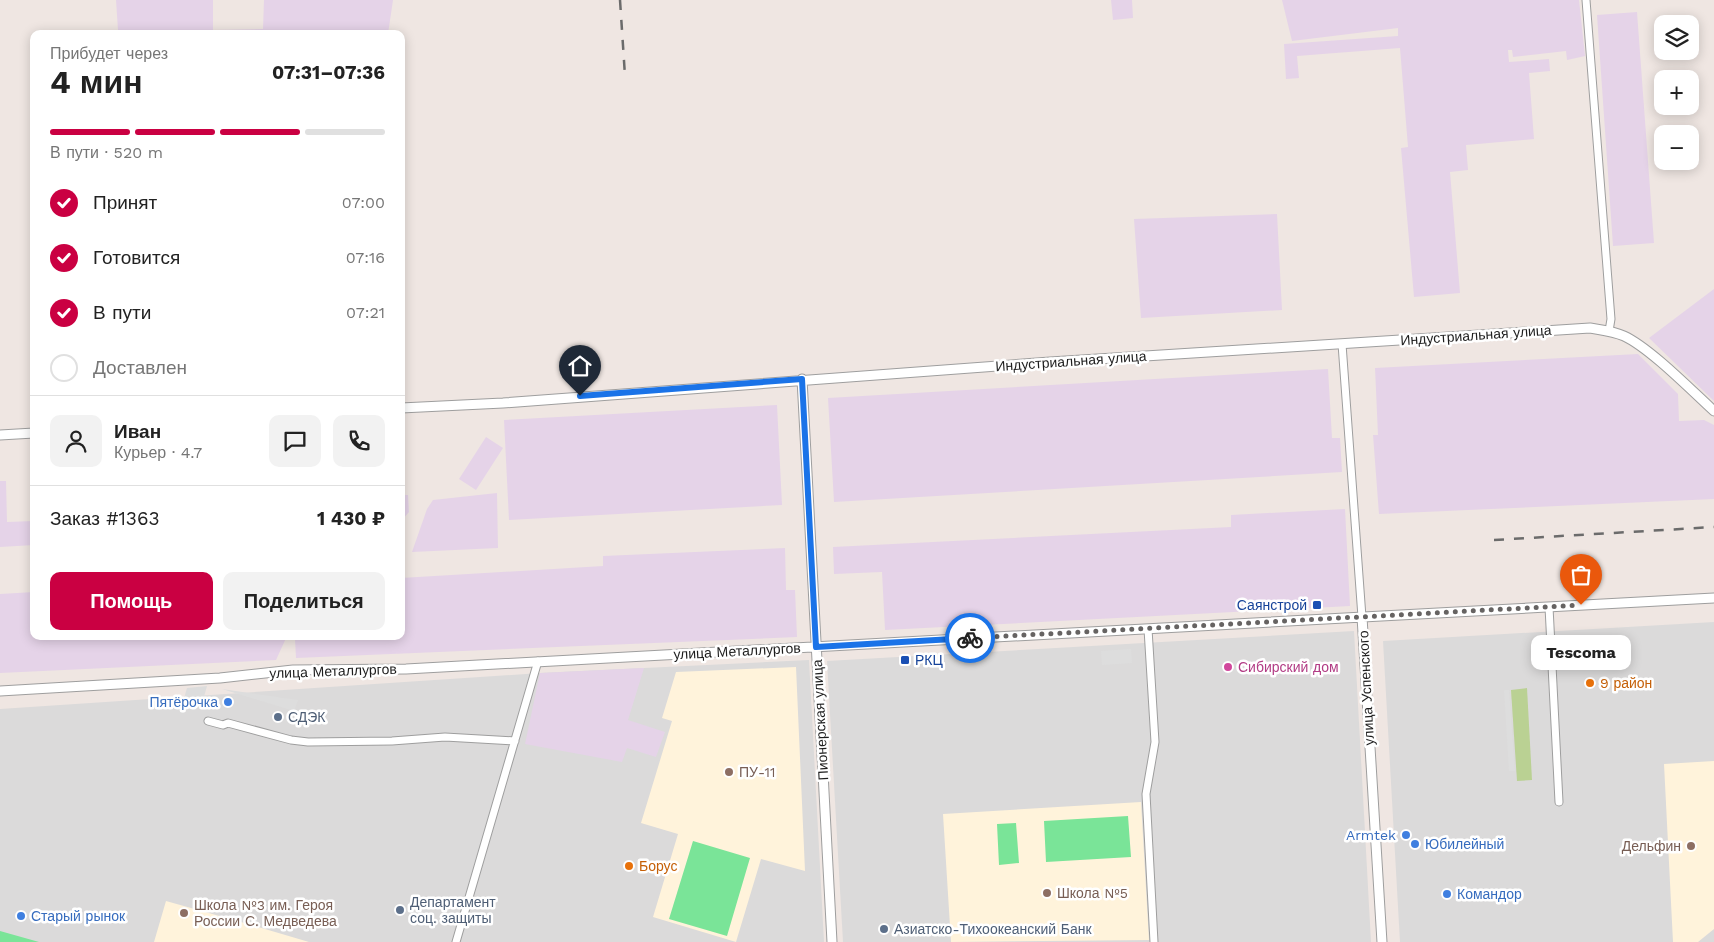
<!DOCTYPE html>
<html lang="ru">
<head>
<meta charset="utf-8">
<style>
  body { margin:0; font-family:"Work Sans",sans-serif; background:#f2f2f2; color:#222; height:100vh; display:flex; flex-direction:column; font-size:19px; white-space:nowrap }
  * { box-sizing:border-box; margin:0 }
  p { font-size:16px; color:#767676 }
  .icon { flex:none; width:28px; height:28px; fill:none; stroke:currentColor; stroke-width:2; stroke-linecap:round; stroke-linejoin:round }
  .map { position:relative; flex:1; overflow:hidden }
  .sheet { position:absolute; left:30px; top:30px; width:375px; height:610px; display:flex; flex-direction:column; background:#fff; border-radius:10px; box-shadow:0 2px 12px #0003 }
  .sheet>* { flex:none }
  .buttons { position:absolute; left:1654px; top:15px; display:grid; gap:10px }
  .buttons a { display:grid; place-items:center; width:45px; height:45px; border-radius:10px; background:#fff; box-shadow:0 2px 12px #0003; font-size:25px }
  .pin { position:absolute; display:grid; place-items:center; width:42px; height:42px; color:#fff; margin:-51px -21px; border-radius:50% 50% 50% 0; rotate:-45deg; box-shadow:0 0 5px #0007 }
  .pin .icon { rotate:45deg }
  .courier { position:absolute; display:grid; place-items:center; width:50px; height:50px; margin:-25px; border:4px solid #1a73e8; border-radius:50%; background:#fff; color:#222; box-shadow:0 1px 6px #0007 }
  .bubble { position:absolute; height:35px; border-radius:10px; background:#fff; box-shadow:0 2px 12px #0003; font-size:16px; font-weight:700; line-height:35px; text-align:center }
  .headline em { font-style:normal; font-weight:700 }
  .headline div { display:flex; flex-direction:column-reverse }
  .headline { display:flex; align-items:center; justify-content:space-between; height:85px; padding:0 20px }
  h1 { font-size:32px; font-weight:700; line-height:38px }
  .bar { display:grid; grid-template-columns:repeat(4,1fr); gap:8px 5px; align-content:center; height:60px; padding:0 20px }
  .bar i { height:6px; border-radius:4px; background:#e0e0e0 }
  .bar .current { background:#ca0042 }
  .bar p { grid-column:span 4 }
  .line { display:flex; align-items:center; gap:12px; padding:0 20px; border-top:1px solid #e0e0e0 }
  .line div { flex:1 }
  .round { display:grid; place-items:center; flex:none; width:52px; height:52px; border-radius:10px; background:#f2f2f2 }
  ol { padding:0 20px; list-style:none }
  li { display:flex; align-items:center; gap:15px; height:55px }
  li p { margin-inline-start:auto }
  li .icon { padding:5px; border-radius:50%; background:#ca0042; color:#fff; stroke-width:4 }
  li:last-child { color:#767676 }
  li i { width:28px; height:28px; border:2px solid #e0e0e0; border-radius:50% }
  .cta { display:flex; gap:10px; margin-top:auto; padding:10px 20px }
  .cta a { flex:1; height:58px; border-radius:10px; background:#ca0042; color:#fff; font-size:20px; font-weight:700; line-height:58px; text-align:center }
  .cta a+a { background:#f2f2f2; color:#222 }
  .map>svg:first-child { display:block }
  .residential { fill:#dbdada }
  .industrial { fill:#e5d3e8 }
  .education { fill:#fff3db }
  .forest { fill:#bad193 }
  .pitch { fill:#7ae498 }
  .parking { fill:#ddd }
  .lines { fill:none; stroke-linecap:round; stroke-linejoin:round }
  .minor-casing { stroke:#9e9e9e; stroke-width:9 }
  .tertiary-casing { stroke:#9e9e9e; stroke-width:11 }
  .minor { stroke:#fff; stroke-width:7 }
  .tertiary { stroke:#fff; stroke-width:9 }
  .rail { stroke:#6b6b6b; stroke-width:2.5; stroke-dasharray:10 10; stroke-linecap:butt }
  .done { stroke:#666362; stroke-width:5; stroke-dasharray:0 9 }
  .route { stroke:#1a73e8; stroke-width:6 }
  .transit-dot { fill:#1a4fb4; stroke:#fff; stroke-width:2 }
  .hotel-dot { fill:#d1479c; stroke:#fff; stroke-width:2 }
  .food-dot { fill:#e8710a; stroke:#fff; stroke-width:2 }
  .shop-dot { fill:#3f7fe0; stroke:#fff; stroke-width:2 }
  .service-dot { fill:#5c6f8a; stroke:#fff; stroke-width:2 }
  .education-dot { fill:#8d6e63; stroke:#fff; stroke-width:2 }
  .labels { text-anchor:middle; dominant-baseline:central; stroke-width:5; stroke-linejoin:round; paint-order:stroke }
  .street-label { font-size:14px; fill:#1d1d1d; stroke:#fff }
  .transit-label { font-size:14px; fill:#164399; stroke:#fff; text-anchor:end }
  .hotel-label { font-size:14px; fill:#b23c85; stroke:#fff; text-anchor:start }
  .food-label { font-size:14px; fill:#c56008; stroke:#fff; text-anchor:start }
  .shop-label { font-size:14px; fill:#366cbe; stroke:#fff; text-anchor:start }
  .service-label { font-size:14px; fill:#4e5e75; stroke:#fff; text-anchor:start }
  .education-label { font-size:14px; fill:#785e54; stroke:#fff; text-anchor:start }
</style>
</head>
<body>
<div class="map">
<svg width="1714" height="942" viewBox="0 0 1714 942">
  <rect width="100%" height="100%" fill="#efe6e2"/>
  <path class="residential" d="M1714 622V942H1400L1383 641Z
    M1354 631 1371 942H843L827 661Z
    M809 660 824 942H0V709L540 673Z"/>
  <path class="industrial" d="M116 0H213V30L263 29 264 0H393L388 34H77L118 30Z
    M1111 0H1132L1133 18 1113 20Z
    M1282 0H1579L1585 56 1567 60 1566 51 1513 57 1512 50H1508L1509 62 1549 59 1550 71 1529 73 1534 139 1466 145 1468 170 1450 172 1460 293 1414 297 1401 148 1408 147 1400 48 1297 56 1299 78 1286 79 1284 44 1398 36V28L1292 41Z
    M1637 12 1654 243 1613 246 1597 15Z
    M1277 214 1282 310 1141 318 1134 219Z
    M1714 289V401L1649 338Z
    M1638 354 1678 394 1679 421 1704 420 1714 425V499L1379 514 1373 435H1378L1375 368Z
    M1328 369 1332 438H1340L1342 472 834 502 828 398Z
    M777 405 782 505 509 520 504 420Z
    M486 437 503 448 476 490 459 479Z
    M0 481H6L7 522 34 521V545L0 547Z
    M497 493 498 548 412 552 427 509 433 500Z
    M401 495H408L409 512 401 521Z
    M1345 509 1350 606 885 630 882 572 834 574 833 547 1231 527V515Z
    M785 548 786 590H795L797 637 296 658 295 639 313 638 314 636H401V578L603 566V556Z
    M34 592V636H287L276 660 0 673V594Z
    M644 668 628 720 665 732 656 757 627 748 622 762 525 744 540 673Z"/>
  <path class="education" d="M796 667 805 871 761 859 736 942 653 917 678 834 641 823 672 721 662 718 676 672Z
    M1714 761V929L1698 942H1673L1664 764Z
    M1141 802 1149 940 951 942 943 814Z
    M166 901 248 924 309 942H154Z"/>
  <path class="forest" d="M1527 688 1532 780 1517 781 1511 690Z"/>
  <path class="pitch" d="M1128 816 1131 857 1046 862 1044 821Z
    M1016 823 1019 863 999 865 997 824Z
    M693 841 750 858 727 936 669 919Z
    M0 931 39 942H0Z"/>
  <path class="parking" d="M1131 649 1132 663 1102 665 1101 651Z
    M207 686 201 707 183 702 187 688Z
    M222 689 298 700 294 711Z
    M1504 690H1509L1515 771H1509Z"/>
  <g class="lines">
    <defs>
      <path id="minor" d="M1586 0 1611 319 1609 331
        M1342 344 1362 617
        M1549 607 1559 802
        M1148 629 1155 742 1146 794 1154 942
        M208 721 223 725 228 723 291 740 308 742 392 741 445 737 515 741
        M456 942 538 661"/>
      <path id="tertiary" d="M802 379 832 942
        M401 408 503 403 1050 362 1590 328C1601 330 1613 331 1624 336 1650 348 1692 391 1714 411
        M0 435 34 433
        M1362 617 1382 942
        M0 691 220 678 293 670 406 669 1714 598"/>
    </defs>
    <use href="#minor" class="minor-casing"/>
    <use href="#tertiary" class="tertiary-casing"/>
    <use href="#minor" class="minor"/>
    <use href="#tertiary" class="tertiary"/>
    <path class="rail" d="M620 0 625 76
      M1494 540 1714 527"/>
  </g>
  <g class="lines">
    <path class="done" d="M970 638 1581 605"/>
    <path class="route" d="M580 396 802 379 816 647 970 638"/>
  </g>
  <g class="transit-dot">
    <rect x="1312" y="600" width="10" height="10" rx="2.5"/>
    <rect x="900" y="655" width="10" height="10" rx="2.5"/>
  </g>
  <circle class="hotel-dot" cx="1228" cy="667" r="5"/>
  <g class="food-dot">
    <circle cx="1590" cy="683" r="5"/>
    <circle cx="629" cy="866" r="5"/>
  </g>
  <g class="shop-dot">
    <circle cx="228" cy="702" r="5"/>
    <circle cx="1406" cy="835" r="5"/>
    <circle cx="1415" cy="844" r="5"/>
    <circle cx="1447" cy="894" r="5"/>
    <circle cx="21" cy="916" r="5"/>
  </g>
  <g class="service-dot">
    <circle cx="278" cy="717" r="5"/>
    <circle cx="400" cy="910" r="5"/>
    <circle cx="884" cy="929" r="5"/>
  </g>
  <g class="education-dot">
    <circle cx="729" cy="772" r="5"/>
    <circle cx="1691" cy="846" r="5"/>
    <circle cx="1047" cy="893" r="5"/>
    <circle cx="184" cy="913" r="5"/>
  </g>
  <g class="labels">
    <g class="street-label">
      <text transform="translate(1476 335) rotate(-4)">Индустриальная улица</text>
      <text transform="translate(1071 361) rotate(-4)">Индустриальная улица</text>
      <text transform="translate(737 651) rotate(-3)">улица Металлургов</text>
      <text transform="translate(333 671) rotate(-2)">улица Металлургов</text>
      <text transform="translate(1366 688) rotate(-93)">улица Успенского</text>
      <text transform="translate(820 720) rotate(-93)">Пионерская улица</text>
    </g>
    <g class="transit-label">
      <text x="1307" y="605">Саянстрой</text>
      <text x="915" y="660" text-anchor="start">РКЦ</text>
    </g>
    <g class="hotel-label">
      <text x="1238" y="667">Сибирский дом</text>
    </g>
    <g class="food-label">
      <text x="1600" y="683">9 район</text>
      <text x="639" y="866">Борус</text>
    </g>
    <g class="shop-label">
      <text x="218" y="702" text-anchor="end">Пятёрочка</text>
      <text x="1396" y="835" text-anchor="end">Armtek</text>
      <text x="1425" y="844">Юбилейный</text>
      <text x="1457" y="894">Командор</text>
      <text x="31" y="916">Старый рынок</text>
    </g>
    <g class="service-label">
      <text x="288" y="717">СДЭК</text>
      <text x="410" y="902">Департамент<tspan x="410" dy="16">соц. защиты</tspan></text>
      <text x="894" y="929">Азиатско-Тихоокеанский Банк</text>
    </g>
    <g class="education-label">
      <text x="739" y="772">ПУ-11</text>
      <text x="1681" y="846" text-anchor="end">Дельфин</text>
      <text x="1057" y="893">Школа №5</text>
      <text x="194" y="905">Школа №3 им. Героя<tspan x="194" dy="16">России С. Медведева</tspan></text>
    </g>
  </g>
</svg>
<div class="buttons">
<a><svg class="icon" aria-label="layers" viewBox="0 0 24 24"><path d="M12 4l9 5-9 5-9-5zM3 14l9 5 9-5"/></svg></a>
<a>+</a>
<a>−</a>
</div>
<div class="pin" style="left:1581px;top:605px;background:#ea580c"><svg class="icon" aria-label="bag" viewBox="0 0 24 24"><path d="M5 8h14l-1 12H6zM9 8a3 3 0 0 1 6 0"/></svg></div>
<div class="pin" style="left:580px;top:396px;background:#1f2937"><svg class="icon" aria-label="home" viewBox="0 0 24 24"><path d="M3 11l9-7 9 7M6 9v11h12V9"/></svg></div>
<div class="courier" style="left:970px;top:638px"><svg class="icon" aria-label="bike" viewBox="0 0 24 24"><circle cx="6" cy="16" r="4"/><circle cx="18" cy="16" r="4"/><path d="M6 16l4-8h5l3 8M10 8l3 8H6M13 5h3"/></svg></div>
<div class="bubble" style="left:1531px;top:635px;width:100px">Tescoma</div>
<section class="sheet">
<div class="headline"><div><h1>4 мин</h1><p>Прибудет через</p></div><em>07:31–07:36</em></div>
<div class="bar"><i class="current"></i><i class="current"></i><i class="current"></i><i></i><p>В пути · 520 m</p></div>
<ol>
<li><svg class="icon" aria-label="check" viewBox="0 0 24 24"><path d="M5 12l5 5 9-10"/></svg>Принят<p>07:00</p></li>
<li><svg class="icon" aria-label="check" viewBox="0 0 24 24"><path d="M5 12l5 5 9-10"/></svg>Готовится<p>07:16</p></li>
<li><svg class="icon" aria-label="check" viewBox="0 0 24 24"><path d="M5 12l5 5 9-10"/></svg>В пути<p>07:21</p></li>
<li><i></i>Доставлен</li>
</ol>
<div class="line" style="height:90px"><a class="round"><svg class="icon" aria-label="person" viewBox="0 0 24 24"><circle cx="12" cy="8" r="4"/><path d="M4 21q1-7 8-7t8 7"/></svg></a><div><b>Иван</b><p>Курьер · 4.7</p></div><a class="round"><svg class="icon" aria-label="chat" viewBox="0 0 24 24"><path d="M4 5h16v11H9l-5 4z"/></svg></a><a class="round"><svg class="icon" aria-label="phone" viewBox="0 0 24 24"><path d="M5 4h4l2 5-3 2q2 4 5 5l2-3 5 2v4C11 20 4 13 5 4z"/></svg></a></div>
<div class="line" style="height:65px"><div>Заказ #1363</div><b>1 430 ₽</b></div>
<div class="cta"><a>Помощь</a><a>Поделиться</a></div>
</section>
</div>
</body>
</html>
